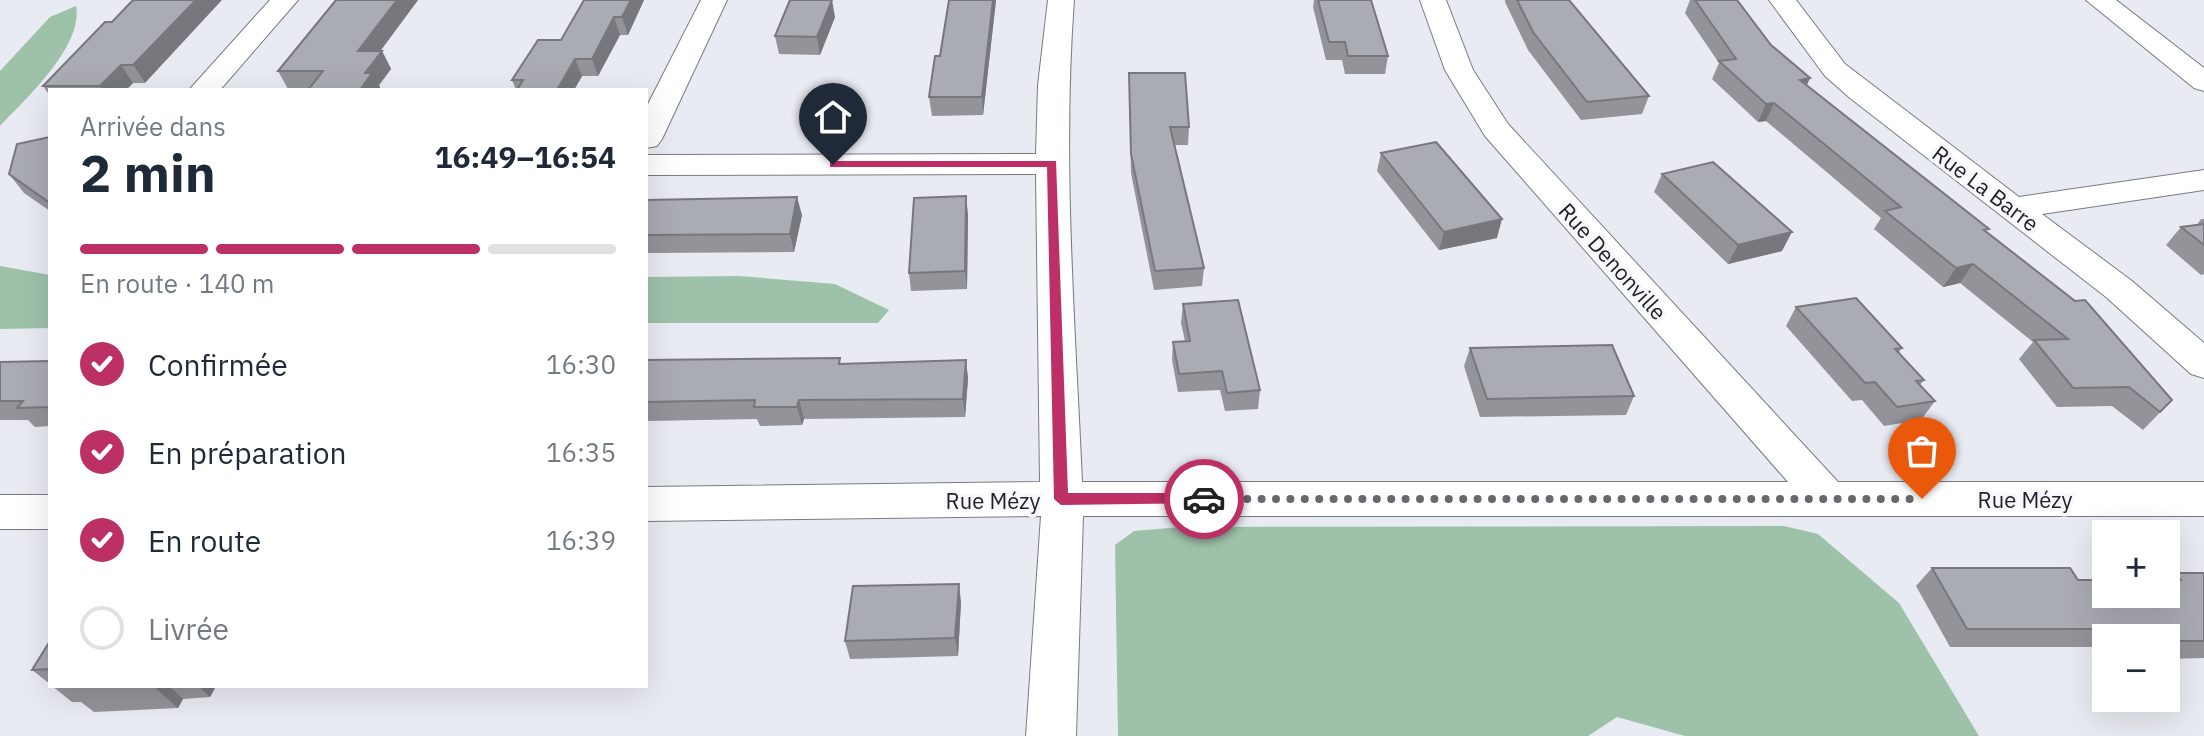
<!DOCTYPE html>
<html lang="fr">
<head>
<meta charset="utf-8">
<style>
  body { margin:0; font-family:"IBM Plex Sans",sans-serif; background:#f2f2f3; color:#1f2937; height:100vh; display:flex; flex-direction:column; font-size:30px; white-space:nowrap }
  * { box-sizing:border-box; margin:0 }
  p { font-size:26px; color:#747a83 }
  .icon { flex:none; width:44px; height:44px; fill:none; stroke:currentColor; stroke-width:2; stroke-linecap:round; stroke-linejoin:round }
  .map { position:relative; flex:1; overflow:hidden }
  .details { position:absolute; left:48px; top:88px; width:600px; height:600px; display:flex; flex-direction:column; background:#fff; border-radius:0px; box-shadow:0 8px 32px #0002 }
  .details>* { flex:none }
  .controls { position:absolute; left:2092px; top:520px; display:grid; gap:16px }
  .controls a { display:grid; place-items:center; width:88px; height:88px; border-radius:0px; background:#fff; box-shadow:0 8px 32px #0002; font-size:40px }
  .pin { position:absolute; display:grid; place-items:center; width:68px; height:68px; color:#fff; margin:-82px -34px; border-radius:50% 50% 50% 0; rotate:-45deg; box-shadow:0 0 8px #0007 }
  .pin .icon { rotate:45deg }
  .courier { position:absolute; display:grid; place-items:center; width:80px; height:80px; margin:-40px; border:6px solid #bc3066; border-radius:50%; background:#fff; color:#222; box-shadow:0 2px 10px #0007 }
  .head em { font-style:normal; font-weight:700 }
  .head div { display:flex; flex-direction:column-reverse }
  .head { display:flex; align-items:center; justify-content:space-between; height:136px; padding:0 32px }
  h1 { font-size:52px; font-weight:700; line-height:60px }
  .bar { display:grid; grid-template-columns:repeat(4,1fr); gap:12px 8px; align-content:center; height:96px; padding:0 32px }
  .bar i { height:10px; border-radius:6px; background:#e0e1e3 }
  .bar .on { background:#bc3066 }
  .bar p { grid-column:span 4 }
  ol { padding:0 32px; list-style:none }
  li { display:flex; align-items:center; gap:24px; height:88px }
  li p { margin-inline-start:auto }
  li .icon { padding:8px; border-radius:50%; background:#bc3066; color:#fff; stroke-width:4 }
  li:last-child { color:#747a83 }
  li i { width:44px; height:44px; border:4px solid #e0e1e3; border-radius:50% }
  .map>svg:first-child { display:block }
  .forest { fill:#9ec1aa }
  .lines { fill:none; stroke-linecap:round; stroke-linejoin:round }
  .minor-casing { stroke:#797b82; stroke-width:2 }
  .minor { fill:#fff; fill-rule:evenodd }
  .wall { fill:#92949a }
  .shaded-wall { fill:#77787d }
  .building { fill:#aaacb3; stroke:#77787d; stroke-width:2 }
  .route { fill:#bc3066 }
  .done { stroke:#67686c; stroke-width:8; stroke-dasharray:0 14.4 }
  .labels { text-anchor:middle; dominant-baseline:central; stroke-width:7; stroke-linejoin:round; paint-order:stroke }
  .street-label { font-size:22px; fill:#212224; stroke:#f6f8fe }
</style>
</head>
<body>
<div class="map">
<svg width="2204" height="736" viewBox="0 0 2204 736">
  <rect width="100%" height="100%" fill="#e9ebf2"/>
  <path class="forest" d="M76 6C84 45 26 99 0 126V71L50 17Z
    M0 266 50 275V328L0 329Z
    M739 276 835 284 889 310 878 323H646V277Z
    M1784 526 1818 534 1899 603 1979 736H1685L1617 717 1588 736H1118L1115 545 1134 531 1181 527Z"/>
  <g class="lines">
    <defs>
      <path id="minor" d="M270 0H298L220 90H189Z
        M701 0H727L662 139 657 146 646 148V108Z
        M1048 0H1074C1062 161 1075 322 1082 482H1788L1485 136 1445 70 1420 0H1446L1473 70 1508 124 1838 482H2204V516H1083L1076 736H1026L1041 516 646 521V487L1040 482 1036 174 646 175V155L1036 154 1038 85Z
        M1769 0H1796L1845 64 2019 197 2204 170V190L2042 214 2132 281 2204 343V378L2191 374 2106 297 1850 98 1825 76Z
        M2086 0H2116L2204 68V91L2194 88Z
        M0 495H50V529H0Z"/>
    </defs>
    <use href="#minor" class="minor-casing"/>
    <use href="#minor" class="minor"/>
  </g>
  <path class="wall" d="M336 0H418L380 51H382L391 69 379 85 381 90 288 89 278 71Z
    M644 0 628 35H620L598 76H582L574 90H516L512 80 561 40Z
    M949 0H996L983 115 932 116 929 97 940 56Z
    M1314 0H1371L1388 56 1385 74H1345L1342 60H1326L1313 7Z
    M1505 0H1517L1649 96 1642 114 1581 120 1528 50 1505 2Z
    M1690 0H1737L1771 45 1810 78 1807 85 1987 232 2172 400 2143 430 2112 406 2057 407 2019 359 2033 342 1960 283 1943 287 1874 229 1881 218 1766 121 1758 122 1712 79 1719 63 1685 13Z
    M835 17 820 55 779 54 775 36Z
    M105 22 145 83H133L126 90H50V96L43 86Z
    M1129 73 1189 127 1188 145H1175L1204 268 1202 286 1154 290 1131 173Z
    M50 137V211L24 193 9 174Z
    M1381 153 1497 238 1439 250 1377 171Z
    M1662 174 1782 251 1728 264 1654 192Z
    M646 200 802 215 794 252 646 253Z
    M968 214 967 289 911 291 909 273Z
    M2201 219H2204V274L2201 275 2166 245 2181 227 2197 225Z
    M1183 304 1260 390 1258 409 1225 411 1220 390 1178 392 1172 360 1173 342 1185 341 1181 323Z
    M1796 307 1902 348 1899 352 1924 380 1920 385 1935 401 1921 420 1884 426 1862 400 1852 401 1786 326Z
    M1470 348 1634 396 1626 415 1480 417 1464 366Z
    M646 360 841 364 966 360 968 379 965 417 804 419 802 425 760 426 757 419 646 421Z
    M50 361V426L35 427 28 420H0V362Z
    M1932 568 2078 580H2168L2176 573H2204V658L2166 659V638H2106V647H1950L1916 586Z
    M961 602 958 656 850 659 845 641Z
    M50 641V684L32 670Z
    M52 686H216L210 697 183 699 178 708 94 712 81 702H72Z"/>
  <path class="shaded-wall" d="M196 0H222L145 83 133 65Z
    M397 0H418L367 69 358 51Z
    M631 0H644L628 35 622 17Z
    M832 0 835 17 820 55 817 37Z
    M993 0H996L983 115 982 97Z
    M614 17 620 35 598 76 592 59Z
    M382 51 391 69 379 85 381 90H360L365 73Z
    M575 59 582 76 574 90H557Z
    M121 65 133 83 126 90H103L100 86Z
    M1810 78 1801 96 1800 80Z
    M1774 103 1766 121 1758 122 1766 104Z
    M966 196 968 214 967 289 965 271Z
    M797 197 802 215 794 252 790 234Z
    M1502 219 1497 238 1439 250 1444 232Z
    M1792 232 1782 251 1728 264 1738 245Z
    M1973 264 1960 283 1943 287 1956 268Z
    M966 360 968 379 965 417 963 399Z
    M799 400 804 419 802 425 797 407Z
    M959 584 961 602 958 656 955 638Z
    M153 686H169L183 699 178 708Z
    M198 686H216L210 697Z"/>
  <path class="building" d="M133 0H196L133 65H121L100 86H43L105 22H112Z
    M336 0H397L358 51H382L365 73H372L360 90H308L323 71H278Z
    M584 0H631L622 17H614L592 59H575L557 90H517L523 80H512L538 40H561Z
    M790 0H832L817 37 775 36Z
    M949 0H993L982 97H929L935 56H940Z
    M1318 0H1371L1388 56H1348L1345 42H1329Z
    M1517 0H1569L1649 96 1587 102 1533 32Z
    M1695 0H1737L1771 45 1810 78 1800 80 1989 229 1984 230 2075 301 2085 300 2172 400 2160 412 2129 387 2073 388 2034 340 2068 339 1973 264 1956 268 1885 211 1901 207 1774 103 1766 104 1719 61 1736 59Z
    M1129 73H1185L1189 127H1170L1204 268 1155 271 1131 154Z
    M50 137V203L9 174 17 144Z
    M1436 142 1502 219 1444 232 1381 153Z
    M1713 162 1792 232 1738 245 1662 174Z
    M966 196 965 271 909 273 914 198Z
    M797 197 790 234 646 235V200Z
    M2204 224V245L2181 227Z
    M1856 298 1902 348 1895 349 1924 380 1916 381 1935 401 1897 407 1875 382 1865 383 1796 307Z
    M1238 300 1260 390 1227 393 1222 371 1179 374 1173 342 1190 341 1183 304Z
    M1612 345 1634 396 1487 399 1470 348Z
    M840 358 839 364 966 360 963 399 799 400 797 407H754L755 400 646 402V360Z
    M50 361V407L17 408 23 401H0V362Z
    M1932 568H2070L2078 580H2106V594H2166V580H2181L2176 573H2204V641H2167L2159 629H1967Z
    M959 584 955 638 845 641 853 586Z
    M50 641V669L32 670Z"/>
  <path class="route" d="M833 161H1056L1068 493H1204L1209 495V503L1061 505 1054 499 1047 167H830V162Z"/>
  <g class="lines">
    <path class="done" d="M1204 499H1922"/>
  </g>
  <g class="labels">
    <g class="street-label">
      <text transform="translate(1986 188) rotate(37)">Rue La Barre</text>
      <text transform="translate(1613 261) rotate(48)">Rue Denonville</text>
      <text x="2025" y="499">Rue Mézy</text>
      <text x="993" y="500">Rue Mézy</text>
    </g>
  </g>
</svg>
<div class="controls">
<a>+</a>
<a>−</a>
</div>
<div class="pin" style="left:1922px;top:499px;background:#ea580c"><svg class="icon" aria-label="bag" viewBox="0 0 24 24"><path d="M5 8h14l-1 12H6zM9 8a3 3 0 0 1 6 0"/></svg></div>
<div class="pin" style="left:833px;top:165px;background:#1f2937"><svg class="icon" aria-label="home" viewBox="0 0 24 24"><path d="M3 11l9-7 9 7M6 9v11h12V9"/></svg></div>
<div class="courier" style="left:1204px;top:499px"><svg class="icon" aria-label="car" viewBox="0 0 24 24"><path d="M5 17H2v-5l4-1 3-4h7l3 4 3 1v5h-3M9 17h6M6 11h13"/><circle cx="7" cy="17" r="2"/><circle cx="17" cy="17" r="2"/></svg></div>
<section class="details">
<div class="head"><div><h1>2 min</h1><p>Arrivée dans</p></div><em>16:49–16:54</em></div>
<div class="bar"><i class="on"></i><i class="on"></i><i class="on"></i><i></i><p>En route · 140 m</p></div>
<ol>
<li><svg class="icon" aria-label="check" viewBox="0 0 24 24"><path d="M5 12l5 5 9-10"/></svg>Confirmée<p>16:30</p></li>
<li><svg class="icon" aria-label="check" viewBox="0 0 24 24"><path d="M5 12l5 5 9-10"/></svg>En préparation<p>16:35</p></li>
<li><svg class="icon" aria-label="check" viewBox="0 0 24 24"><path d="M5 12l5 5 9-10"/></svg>En route<p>16:39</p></li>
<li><i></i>Livrée</li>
</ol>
</section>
</div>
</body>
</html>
